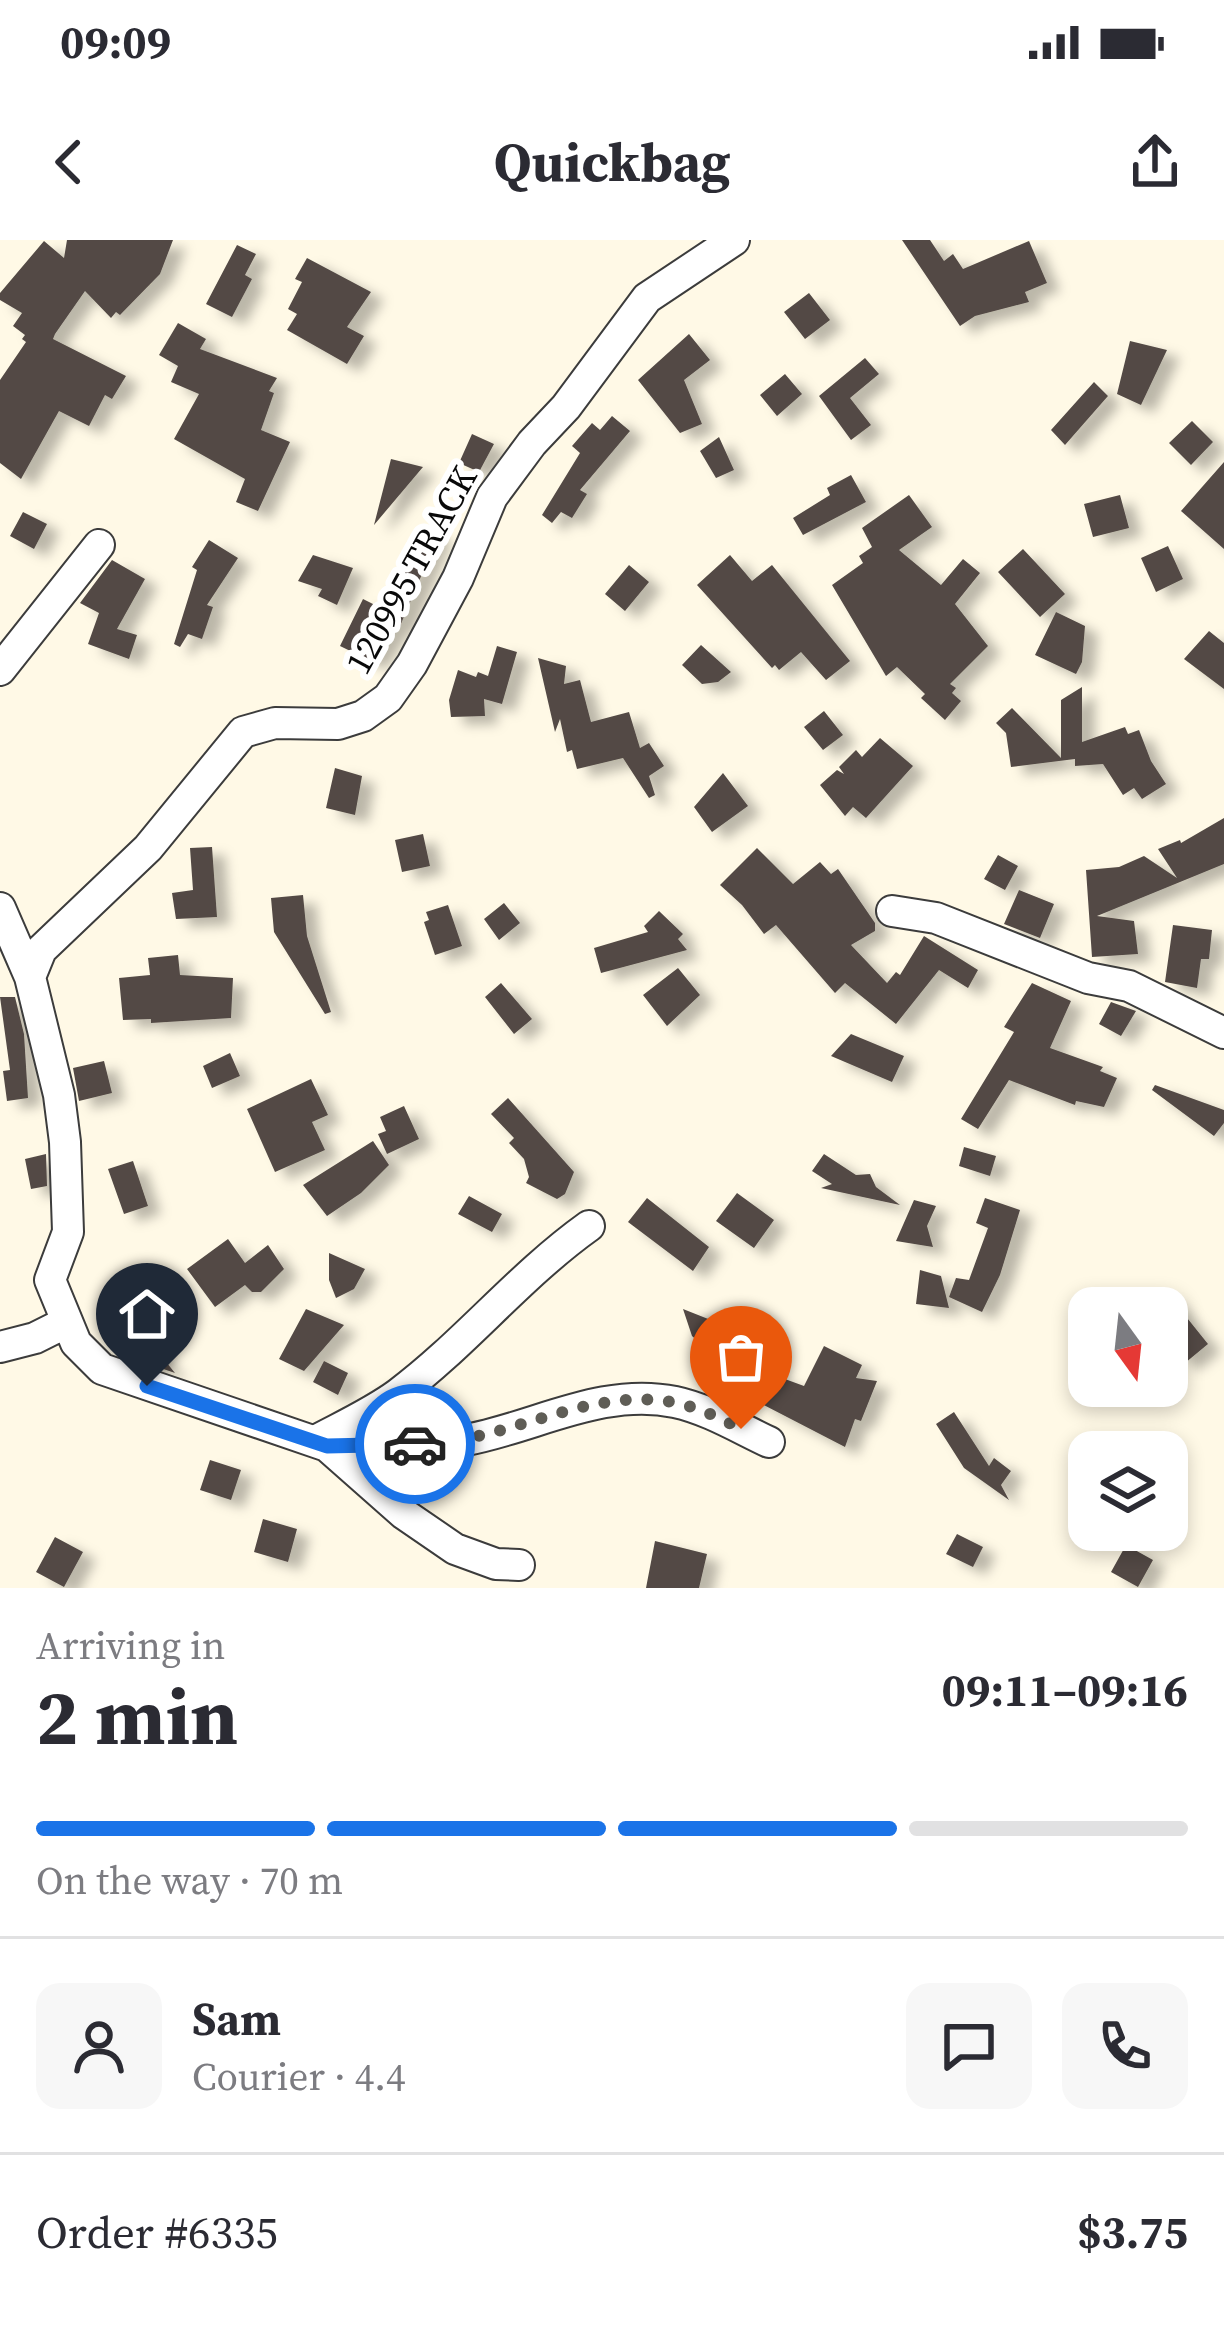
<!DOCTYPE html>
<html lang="en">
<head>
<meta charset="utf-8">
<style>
  body { margin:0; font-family:"Source Serif 4",serif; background:#f7f7f7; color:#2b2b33; height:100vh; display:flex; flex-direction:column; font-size:45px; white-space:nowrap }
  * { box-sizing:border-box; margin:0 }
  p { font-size:39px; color:#7c7c81 }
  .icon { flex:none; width:66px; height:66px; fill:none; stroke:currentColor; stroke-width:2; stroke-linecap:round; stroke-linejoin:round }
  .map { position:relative; height:1348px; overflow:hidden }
  .drawer { display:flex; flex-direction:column; background:#fff; flex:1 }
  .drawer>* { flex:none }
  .needle { width:78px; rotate:165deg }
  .tools { position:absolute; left:1068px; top:1047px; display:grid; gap:24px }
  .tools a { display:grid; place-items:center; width:120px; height:120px; border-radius:24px; background:#fff; box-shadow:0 6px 18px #0003; font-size:60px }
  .pin { position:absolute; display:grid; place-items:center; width:102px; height:102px; color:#fff; margin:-123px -51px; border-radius:50% 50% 50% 0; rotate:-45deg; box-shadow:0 0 12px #0007 }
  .pin .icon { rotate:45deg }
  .courier { position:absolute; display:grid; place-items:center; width:120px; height:120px; margin:-60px; border:9px solid #1a73e8; border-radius:50%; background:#fff; color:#222; box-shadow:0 3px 15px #0007 }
  .head em { font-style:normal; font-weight:700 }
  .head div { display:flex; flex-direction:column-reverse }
  .head { display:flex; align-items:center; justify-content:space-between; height:204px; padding:0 36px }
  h1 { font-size:78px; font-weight:700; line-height:90px }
  .bar { display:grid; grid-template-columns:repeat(4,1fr); gap:18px 12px; align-content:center; height:144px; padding:0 36px }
  .bar i { height:15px; border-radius:9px; background:#e1e1e2 }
  .bar .active { background:#1a73e8 }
  .bar p { grid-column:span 4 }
  .line { display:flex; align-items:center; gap:30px; padding:0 36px; border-top:3px solid #e1e1e2 }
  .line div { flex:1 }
  .round { display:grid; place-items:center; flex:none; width:126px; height:126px; border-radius:24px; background:#f7f7f7 }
  .status { display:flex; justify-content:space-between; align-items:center; height:84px; padding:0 60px; background:#fff; direction:ltr }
  .status svg { height:33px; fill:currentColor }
  header { display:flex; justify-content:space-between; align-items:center; height:156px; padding:0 36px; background:#fff; font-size:54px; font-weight:700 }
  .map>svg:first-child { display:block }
  .building { fill:#534a45; filter:url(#shadow) }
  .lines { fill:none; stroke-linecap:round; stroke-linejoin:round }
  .minor-casing { stroke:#3c3c3c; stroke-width:34 }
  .minor { stroke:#fff; stroke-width:30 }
  .done { stroke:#5f5d56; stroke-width:12; stroke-dasharray:0 21.6 }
  .route { stroke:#1a73e8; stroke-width:15 }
  .labels { text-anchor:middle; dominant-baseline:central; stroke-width:12; stroke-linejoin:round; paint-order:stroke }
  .street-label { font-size:36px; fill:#090909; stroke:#fff }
</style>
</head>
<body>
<div class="status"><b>09:09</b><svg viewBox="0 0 49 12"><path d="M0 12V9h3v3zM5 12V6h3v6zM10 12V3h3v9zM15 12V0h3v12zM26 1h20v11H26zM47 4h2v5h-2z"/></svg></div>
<header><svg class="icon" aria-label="back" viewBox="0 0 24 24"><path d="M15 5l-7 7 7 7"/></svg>Quickbag<svg class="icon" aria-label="share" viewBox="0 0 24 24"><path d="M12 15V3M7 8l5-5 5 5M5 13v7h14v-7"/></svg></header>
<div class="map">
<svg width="1224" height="1348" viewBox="0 0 1224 1348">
  <defs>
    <filter id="shadow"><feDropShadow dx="13" dy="8" stdDeviation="6" flood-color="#0004"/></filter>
  </defs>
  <rect width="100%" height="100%" fill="#fff9e6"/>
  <path class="building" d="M67 0H173L160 34 120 75 116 72 111 78 85 51 55 94 53 99 126 136 112 159 105 155 89 186 59 171 21 239 0 223V140L26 102 22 99 25 95 13 86 22 73 0 60V53L44 1 64 18Z
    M902 0H930L944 21 953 14 963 29 1029 1 1047 43 1025 52 1029 62 975 76 960 86Z
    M237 5 256 14 245 35 252 39 232 77 206 64Z
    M307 18 371 52 347 87 364 96 347 124 287 90 297 74 288 69 302 42 295 39Z
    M809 53 830 80 805 99 784 72Z
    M178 83 206 99 200 109 277 138 269 151 274 153 261 190 290 202 258 271 236 262 245 239 174 199 199 154 171 142 178 126 159 115Z
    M689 94 710 120 684 140 702 184 680 193 638 140Z
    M1130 101 1167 110 1141 165 1117 154Z
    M865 118 879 134 850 158 871 185 851 200 819 156Z
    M785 134 802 154 777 176 760 155Z
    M1094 142 1108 156 1065 205 1051 190Z
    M612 176 630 191 580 250 587 254 572 278 561 272 552 283 542 275 580 213 572 206 592 183 600 190Z
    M1192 181 1213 202 1191 225 1169 203Z
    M472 194 494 204 479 232 459 223Z
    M719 197 734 230 716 238 700 211Z
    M391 219 423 227 374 285Z
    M1224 222V309L1181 271Z
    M851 235 866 262 803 295 793 278 830 255 827 248Z
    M909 255 932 287 899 310 941 345 963 319 980 333 955 364 988 406 950 444 956 448 952 453 961 461 945 480 921 458 925 454 897 427 886 436 832 345 863 323 859 316 872 307 862 288Z
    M1120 255 1129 288 1093 297 1084 264Z
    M23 272 47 284 34 309 10 296Z
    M427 288 439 294 400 386 397 384 373 422 340 406 363 359 379 367Z
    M209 300 238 318 207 365 213 367 202 399 188 394 180 407 174 404 197 330 192 327Z
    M1168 306 1183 339 1156 352 1141 318Z
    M1023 309 1065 354 1040 377 998 332Z
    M313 315 353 328 337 365 318 356 322 349 298 341Z
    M730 315 752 341 772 325 850 421 826 440 801 412 779 430 775 425 772 428 697 345Z
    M112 320 145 339 117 389 137 395 129 419 88 404 99 373 80 363Z
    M629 325 649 342 625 371 605 354Z
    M1056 372 1085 386 1082 422 1076 434 1035 415Z
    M1209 391 1224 403V449L1184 419Z
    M701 405 731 432 718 442 702 444 682 425Z
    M497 406 517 412 502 464 484 459 485 476 451 477 449 460 458 430 476 437 478 432 488 436Z
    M538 418 566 426 564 444 580 440 591 482 629 472 640 508 649 503 664 526 649 536 655 555 649 558 623 518 577 529 572 510 567 512 560 479 555 492Z
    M1082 447V502L1125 487 1128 494 1139 490 1151 521 1166 544 1142 559 1134 548 1123 555 1103 524 1075 526V519L1011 527 1006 493 996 483 1012 468 1061 518V460Z
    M824 471 843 495 823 510 804 487Z
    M880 498 913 526 866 578 853 567 845 576 820 545 837 530 844 534 839 527 856 510 862 517Z
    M335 528 362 536 355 575 326 568Z
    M723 533 748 566 712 592 694 567Z
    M1224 578V624L1097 676 1134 681 1138 714 1092 717 1086 630 1119 627 1144 616 1177 638 1158 609 1180 600 1181 603Z
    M423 594 430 626 402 632 395 600Z
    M212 607 217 677 176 679 172 653 193 650 190 608Z
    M757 608 793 644 820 622 831 634 838 629 875 683V691L851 705 887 743 896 732 900 735 924 696 978 730 968 748 939 730 896 784 845 743 835 753 776 685 764 694 742 665 720 645Z
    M998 615 1018 626 1005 650 984 639Z
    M1019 650 1054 664 1040 698 1004 684Z
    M303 655 307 696 331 772 325 774 274 692 271 658Z
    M504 663 520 683 499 700 484 679Z
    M448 665 462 706 435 715 424 682 429 680 426 672Z
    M659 671 683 694 678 699 687 710 601 733 594 708 648 692 644 686Z
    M1173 685 1212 690 1209 719H1201L1197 748 1165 742Z
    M178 715 180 735 233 738 231 778 151 783V779L123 780 119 738 150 735 148 718Z
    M678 728 700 755 667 786 643 755Z
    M501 743 532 779 514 794 485 757Z
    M1032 743 1071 761 1050 808 1103 827 1100 831 1117 838 1104 867 1076 861 1075 865 1009 840 978 889 961 879 1014 792 1004 787Z
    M0 757H15L24 794 28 858 7 861 3 831 10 830Z
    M1111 762 1136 771 1121 796 1099 784Z
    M851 794 904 816 892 842 831 816Z
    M230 813 240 836 212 848 203 826Z
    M104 821 112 853 79 861 73 828Z
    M311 839 328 875 312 882 325 910 275 932 247 869Z
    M1155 845 1224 870V883L1214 896 1152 850Z
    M508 858 574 932 565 954 557 959 526 943 529 937 524 919 509 903 514 898 491 874Z
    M404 866 419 899 387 914 378 894 386 891 380 877Z
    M373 901 389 925 361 953 327 976 303 945Z
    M964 907 996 916 990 936 959 926Z
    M46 914 47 946 31 949 25 919Z
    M824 914 856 935 870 934 876 947 900 965 821 948 832 944 812 931Z
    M133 921 148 966 124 974 108 929Z
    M737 953 774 980 754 1008 716 981Z
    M469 956 502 974 492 992 458 974Z
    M647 958 709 1007 693 1031 628 982Z
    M985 958 1020 970 1000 1035 982 1072 949 1057 956 1038 969 1040 988 988 976 983Z
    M914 960 936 966 927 986 933 1007 896 1001Z
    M228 999 245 1023 268 1005 284 1029 261 1052H252L245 1045 215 1067 187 1029Z
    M329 1013 365 1029 354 1049 336 1058 329 1040Z
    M920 1030 941 1036 949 1068 916 1064Z
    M1167 1053 1208 1104 1185 1123 1167 1100Z
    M306 1069 344 1085 304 1131 279 1119Z
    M683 1069 746 1094 758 1102 748 1119 700 1103 692 1096Z
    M131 1079 138 1087 175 1133 134 1119 113 1092Z
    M824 1106 862 1125 856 1138 877 1141 861 1181 855 1179 845 1207 758 1162 760 1157 749 1145 763 1131 804 1146Z
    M324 1121 348 1133 338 1155 313 1142Z
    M954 1172 989 1226 994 1218 1011 1231 1001 1245 1009 1260 964 1228 936 1184Z
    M210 1220 241 1230 231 1260 200 1250Z
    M263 1279 297 1289 288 1322 254 1312Z
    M957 1294 983 1307 973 1327 946 1314Z
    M55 1297 83 1312 64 1347 36 1332Z
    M655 1301 707 1314 699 1348H646Z
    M1126 1305 1153 1320 1138 1347 1111 1332Z"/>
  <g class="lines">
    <defs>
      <path id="minor" d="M0 430 99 305
        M0 668 30 737 59 855 65 902 68 992 50 1040 76 1103 102 1129 327 1206 404 1274 455 1309 496 1324 519 1325
        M892 671 936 678 1088 738 1129 746 1224 793
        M30 737 41 710 148 608 243 492 275 483 338 484 363 476 388 458 412 424 458 338 492 257 532 203 566 167 647 58 734 0
        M0 1107 35 1098 65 1083
        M315 1201C343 1186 372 1173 398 1154 466 1103 519 1036 589 986
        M327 1206C372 1204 422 1209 466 1200 536 1187 602 1147 675 1162 708 1169 739 1188 769 1202"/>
    </defs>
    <use href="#minor" class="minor-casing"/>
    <use href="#minor" class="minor"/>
  </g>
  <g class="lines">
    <path class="done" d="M415 1204C503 1205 582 1147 672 1162 696 1166 719 1178 741 1189"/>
    <path class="route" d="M147 1146 327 1206 415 1204"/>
  </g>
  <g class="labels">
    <g class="street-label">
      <text transform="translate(411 330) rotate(-61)">120995 TRACK</text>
    </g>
  </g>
</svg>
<div class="tools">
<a><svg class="needle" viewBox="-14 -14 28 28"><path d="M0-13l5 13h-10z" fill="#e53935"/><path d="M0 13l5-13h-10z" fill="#7c7c81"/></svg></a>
<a><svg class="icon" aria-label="layers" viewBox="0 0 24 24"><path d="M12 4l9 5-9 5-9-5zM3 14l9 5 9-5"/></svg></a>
</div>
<div class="pin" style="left:741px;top:1189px;background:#ea580c"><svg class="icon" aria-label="bag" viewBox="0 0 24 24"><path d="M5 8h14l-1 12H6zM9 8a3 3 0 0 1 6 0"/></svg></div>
<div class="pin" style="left:147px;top:1146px;background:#1f2937"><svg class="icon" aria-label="home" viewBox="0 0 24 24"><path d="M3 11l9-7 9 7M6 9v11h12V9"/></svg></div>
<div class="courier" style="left:415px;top:1204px"><svg class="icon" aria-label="car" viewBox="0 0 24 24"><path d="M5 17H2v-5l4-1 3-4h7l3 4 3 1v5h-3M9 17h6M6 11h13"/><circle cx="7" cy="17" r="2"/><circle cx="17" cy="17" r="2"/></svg></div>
</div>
<section class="drawer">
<div class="head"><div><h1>2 min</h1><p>Arriving in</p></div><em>09:11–09:16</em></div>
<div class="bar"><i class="active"></i><i class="active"></i><i class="active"></i><i></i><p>On the way · 70 m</p></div>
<div class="line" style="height:216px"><a class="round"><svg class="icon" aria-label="person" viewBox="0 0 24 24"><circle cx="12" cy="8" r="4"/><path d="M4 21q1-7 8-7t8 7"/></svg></a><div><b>Sam</b><p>Courier · 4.4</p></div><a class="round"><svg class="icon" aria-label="chat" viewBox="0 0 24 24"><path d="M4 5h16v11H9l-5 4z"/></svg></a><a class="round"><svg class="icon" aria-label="phone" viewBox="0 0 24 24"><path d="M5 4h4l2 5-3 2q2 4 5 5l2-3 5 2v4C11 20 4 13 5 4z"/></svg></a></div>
<div class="line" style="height:156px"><div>Order #6335</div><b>$3.75</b></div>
</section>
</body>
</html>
